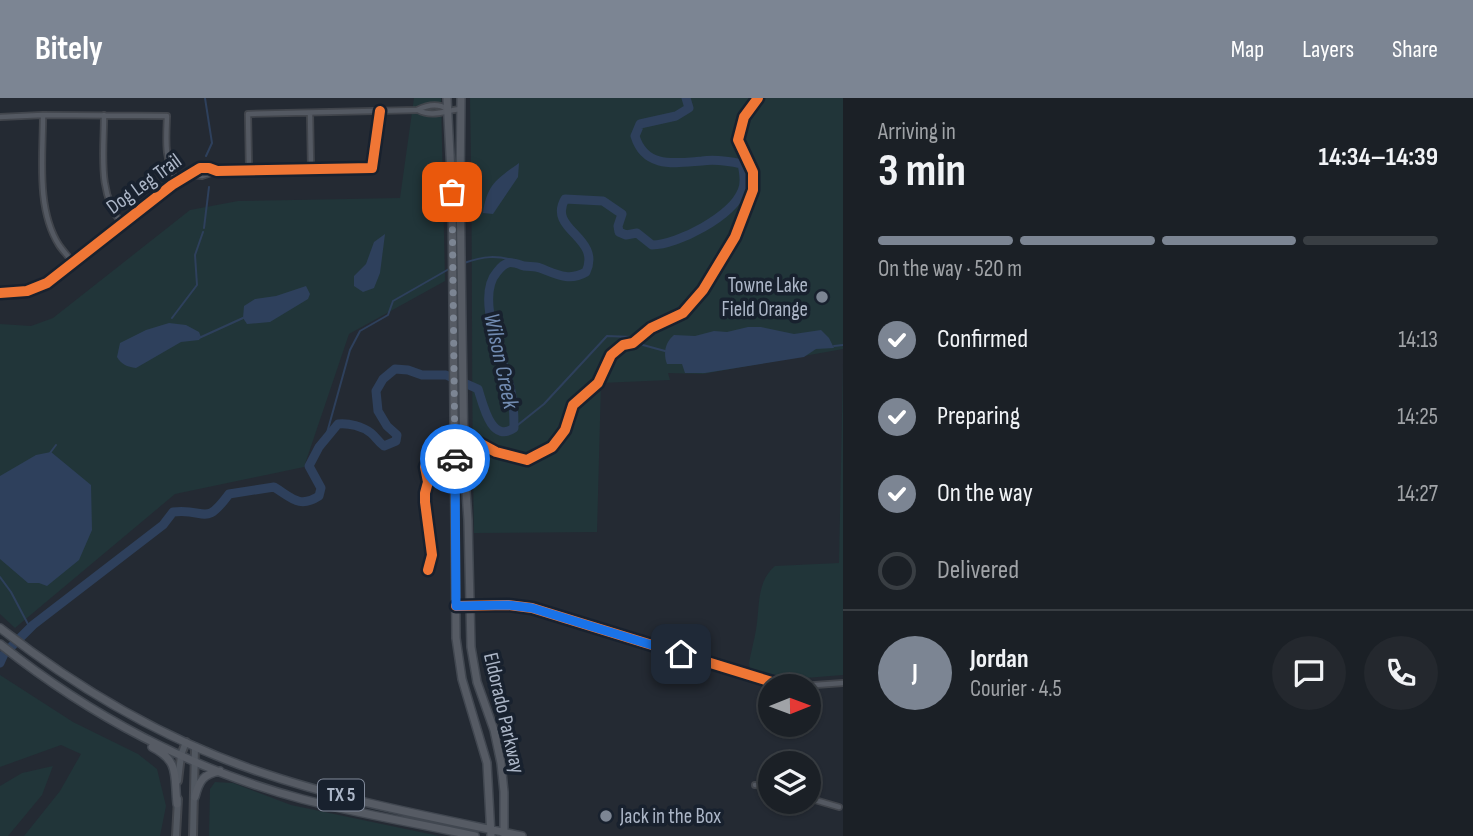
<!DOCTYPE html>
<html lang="en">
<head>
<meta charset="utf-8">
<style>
  body { margin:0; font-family:"Sofia Sans Condensed",sans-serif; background:#24282e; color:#f1f3f6; height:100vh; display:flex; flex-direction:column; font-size:26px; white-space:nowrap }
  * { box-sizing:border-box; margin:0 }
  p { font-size:23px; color:#a0a3a7 }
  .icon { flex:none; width:38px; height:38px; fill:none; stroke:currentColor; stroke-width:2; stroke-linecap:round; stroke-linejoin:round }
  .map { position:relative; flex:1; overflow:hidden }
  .details { display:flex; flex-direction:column; background:#1b2026; width:630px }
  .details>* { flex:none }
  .needle { width:46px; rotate:89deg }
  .buttons { position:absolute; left:758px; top:576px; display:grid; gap:14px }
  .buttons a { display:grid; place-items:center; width:63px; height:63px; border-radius:50%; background:#1b2026; box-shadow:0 2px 5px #0004,0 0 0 2px #393e43; font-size:35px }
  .pin { position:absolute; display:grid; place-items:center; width:60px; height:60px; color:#fff; margin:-30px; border-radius:14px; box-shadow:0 4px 10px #0006 }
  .courier { position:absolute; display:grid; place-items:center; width:70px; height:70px; margin:-35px; border:5px solid #1a73e8; border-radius:50%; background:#fff; color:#222; box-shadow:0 2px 9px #0007 }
  .head em { font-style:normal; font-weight:700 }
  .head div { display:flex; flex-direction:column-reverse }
  .head { display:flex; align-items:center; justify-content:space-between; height:119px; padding:0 35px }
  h1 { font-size:46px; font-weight:700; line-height:52px }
  .bar { display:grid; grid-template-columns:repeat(4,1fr); gap:10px 7px; align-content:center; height:84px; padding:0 35px }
  .bar i { height:9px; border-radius:5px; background:#393e43 }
  .bar .active { background:#7c8593 }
  .bar p { grid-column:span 4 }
  .line { display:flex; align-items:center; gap:18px; padding:0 35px; border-top:2px solid #393e43 }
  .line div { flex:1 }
  .round { display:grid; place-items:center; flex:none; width:74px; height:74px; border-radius:37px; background:#24282e }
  ol { padding:0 35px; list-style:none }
  li { display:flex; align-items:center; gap:21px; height:77px }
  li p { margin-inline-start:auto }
  li .icon { padding:7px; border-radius:50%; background:#7c8593; color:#fff; stroke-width:4 }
  li:last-child { color:#a0a3a7 }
  li i { width:38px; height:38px; border:4px solid #393e43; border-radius:50% }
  header { display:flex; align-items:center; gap:42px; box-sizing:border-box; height:98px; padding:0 35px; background:#7c8593; color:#fff }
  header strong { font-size:33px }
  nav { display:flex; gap:38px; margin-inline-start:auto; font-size:24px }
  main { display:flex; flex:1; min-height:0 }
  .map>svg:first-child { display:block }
  .green { fill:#213539 }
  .water { fill:#2e405c }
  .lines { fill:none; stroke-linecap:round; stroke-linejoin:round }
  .stream { stroke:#2e405c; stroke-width:2 }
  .river { stroke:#2e405c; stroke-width:9 }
  .street-casing { stroke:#41454c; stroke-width:8 }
  .secondary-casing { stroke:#41454c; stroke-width:10 }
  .primary-casing { stroke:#414750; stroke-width:10 }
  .street { stroke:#545962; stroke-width:4.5 }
  .secondary { stroke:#525861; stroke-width:6 }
  .primary { stroke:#565b64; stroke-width:7 }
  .cycleway-casing { stroke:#18212e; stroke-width:15 }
  .cycleway { stroke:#f07635; stroke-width:10 }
  .done { stroke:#7c8593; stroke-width:7; stroke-dasharray:0 12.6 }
  .route { stroke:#1a73e8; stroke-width:9 }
  .poi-dot { fill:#7c8593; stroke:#18212e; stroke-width:2.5 }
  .labels { text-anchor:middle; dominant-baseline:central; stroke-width:7; stroke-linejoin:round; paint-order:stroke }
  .shield { fill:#18212e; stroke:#808999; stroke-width:2 }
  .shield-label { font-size:19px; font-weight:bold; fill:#acb6c7 }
  .street-label { font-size:21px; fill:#acb6c7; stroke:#18212e }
  .poi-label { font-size:21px; fill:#acb6c7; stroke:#18212e; text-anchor:end }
  .water-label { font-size:23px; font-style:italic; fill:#728cb2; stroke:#18212e }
</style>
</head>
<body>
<header>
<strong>Bitely</strong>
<nav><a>Map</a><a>Layers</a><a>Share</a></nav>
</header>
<main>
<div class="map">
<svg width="843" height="738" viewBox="0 0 843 738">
  <rect width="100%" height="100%" fill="#242a33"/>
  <path class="green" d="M414 0H441L445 183 349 236 304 369 175 396 15 530 0 516V226L31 228 53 220 190 112 238 103 400 100Z
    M470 0H843V251L703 276 668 275 670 282 601 285 597 434 474 435C471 290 473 145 470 0Z
    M843 266V577L793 581 750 571 749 565C751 554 754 543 756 532 760 509 756 484 775 468L839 465Z
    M0 577 73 624 138 656 157 671 166 708 160 738H24L60 693 81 656 61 647 0 669Z
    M53 668 42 697 8 738H0V688L22 675Z
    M215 684 233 685 291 707 439 738H209L210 691Z"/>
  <path class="water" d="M519 65 518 79 493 116 483 115C487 86 497 81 519 65Z
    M385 136 380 175 374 190 363 194 354 188V178L366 166 374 144Z
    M306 188 310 196 308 201 270 224 247 226 243 220 244 208 255 201 276 198Z
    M169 225 186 227 199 234 201 239 199 242 181 244 136 270C127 269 121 266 117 259L120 245 146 232Z
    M748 229H761L794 236 821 232 829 240 834 250 816 251 804 259 705 275H685L682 266H667C663 256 665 244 674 237L695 238 714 233 727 234Z
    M51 354 91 387 92 432 79 462 47 488 39 485H28L0 461V378L36 357Z"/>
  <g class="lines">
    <path class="stream" d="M205 0 212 45 206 58
      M204 130 209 89
      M464 165C484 158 496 157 517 163
      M172 220 197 187 195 157 203 134
      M199 240 243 220
      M643 247 665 253
      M834 248 843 247
      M514 330 544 306 607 238 632 239
      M325 342 350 252 360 233 388 217 393 203 449 171
      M50 355 56 347
      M0 479 11 494 30 530"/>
    <path class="river" d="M0 565 4 556 33 527 163 427 173 414C207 410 204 430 229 396L274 389C291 399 299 411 319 398L321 390 309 368 319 349 338 326C349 325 362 328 371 335 376 339 378 344 384 348L396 343 397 337 387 328 378 313 376 293 383 281 395 271 408 272 422 277H446L478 291C483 306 491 346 514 330 514 317 514 305 511 293 505 263 474 200 497 174 507 161 512 164 524 168 530 169 535 168 540 170 556 176 569 184 586 174 602 139 547 132 565 101L603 103 622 116 618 128 619 134 626 137 637 135 652 147C678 147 732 118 742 93 746 85 744 75 742 66 728 63 716 61 702 63 675 65 645 71 635 38L640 26 676 18 689 10 686 0"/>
    <defs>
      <path id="street" d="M418 12C433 20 446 12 461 11
        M310 15 311 71
        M43 17C43 58 36 111 59 147 63 153 69 159 73 165
        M104 17C104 55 97 95 122 126
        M0 19 43 17 167 18C166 42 164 63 177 83
        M249 72 248 16 417 12C427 7 438 5 447 11
        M189 77 202 78 217 73
        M0 195 27 193 47 185 172 87 200 70H209L217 73 372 70 380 13
        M456 508 508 507 532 510 785 588
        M801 588 843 585
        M755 687 770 688
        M808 700 839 709"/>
      <path id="secondary" d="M178 683 181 657 186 644
        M176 738 178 701
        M193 738 195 649"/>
      <path id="primary" d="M447 0 452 94 456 540 462 581 487 665 491 738
        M461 0 460 90 464 364 468 422 471 549 477 584 494 632 501 665 504 694V738
        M0 530C77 590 161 640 254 672 340 702 432 719 522 738
        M0 546C89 617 192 672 302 701 359 716 417 725 475 738
        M152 649C180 663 174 678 177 706
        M195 699C199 683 203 676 220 673"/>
    </defs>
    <use href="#street" class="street-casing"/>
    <use href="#secondary" class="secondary-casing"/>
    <use href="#primary" class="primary-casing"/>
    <use href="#street" class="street"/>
    <use href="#secondary" class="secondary"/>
    <use href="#primary" class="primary"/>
    <defs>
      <path id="cycleway" d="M0 195 27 193 47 185 172 87 200 70H209L217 73 372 70 380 13
        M428 472 432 457 425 404V395L428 384 425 369 430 360 447 349 449 342 468 339 496 354 527 362 552 349 559 340 565 332 573 307 598 285 611 257 623 247 633 245 651 230 683 215 703 192 735 139 753 92V74L738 42 744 19 758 0
        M456 508 508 507 532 510 785 588"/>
    </defs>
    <use href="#cycleway" class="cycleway-casing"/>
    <use href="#cycleway" class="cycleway"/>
  </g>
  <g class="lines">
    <path class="done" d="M452 94 455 361"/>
    <path class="route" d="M455 361 456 508 508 507 532 510 681 556"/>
  </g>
  <g class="poi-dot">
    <circle cx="822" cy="199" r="7"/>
    <circle cx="606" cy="718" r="7"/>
  </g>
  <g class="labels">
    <rect class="shield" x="318" y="681.5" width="46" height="31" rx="5"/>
    <g class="shield-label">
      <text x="341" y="697">TX 5</text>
    </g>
    <g class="street-label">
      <text transform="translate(144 86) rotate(-36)">Dog Leg Trail</text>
      <text transform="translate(504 615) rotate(77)">Eldorado Parkway</text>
    </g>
    <g class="poi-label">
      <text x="808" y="187">Towne Lake<tspan x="808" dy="24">Field Orange</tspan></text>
      <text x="620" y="718" text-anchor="start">Jack in the Box</text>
    </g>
    <g class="water-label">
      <text transform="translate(501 263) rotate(78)">Wilson Creek</text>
    </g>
  </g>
</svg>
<div class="buttons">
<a><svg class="needle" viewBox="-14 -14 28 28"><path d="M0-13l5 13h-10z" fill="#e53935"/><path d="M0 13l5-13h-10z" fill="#a0a3a7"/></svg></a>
<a><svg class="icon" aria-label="layers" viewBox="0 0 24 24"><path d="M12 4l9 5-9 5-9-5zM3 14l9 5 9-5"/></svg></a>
</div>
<div class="pin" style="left:452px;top:94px;background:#ea580c"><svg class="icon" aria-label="bag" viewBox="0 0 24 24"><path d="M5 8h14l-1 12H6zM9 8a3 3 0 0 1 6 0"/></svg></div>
<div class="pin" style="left:681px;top:556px;background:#1f2937"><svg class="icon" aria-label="home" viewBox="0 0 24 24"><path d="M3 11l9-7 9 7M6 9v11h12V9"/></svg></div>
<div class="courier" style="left:455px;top:361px"><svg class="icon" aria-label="car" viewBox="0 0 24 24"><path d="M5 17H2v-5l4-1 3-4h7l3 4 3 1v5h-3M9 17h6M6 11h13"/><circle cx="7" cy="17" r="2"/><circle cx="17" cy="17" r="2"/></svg></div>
</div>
<section class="details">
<div class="head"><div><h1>3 min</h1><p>Arriving in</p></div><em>14:34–14:39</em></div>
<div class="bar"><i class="active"></i><i class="active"></i><i class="active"></i><i></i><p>On the way · 520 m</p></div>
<ol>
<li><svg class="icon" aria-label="check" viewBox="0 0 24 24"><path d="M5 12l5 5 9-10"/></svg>Confirmed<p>14:13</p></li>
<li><svg class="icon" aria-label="check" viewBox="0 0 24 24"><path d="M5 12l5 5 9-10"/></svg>Preparing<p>14:25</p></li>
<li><svg class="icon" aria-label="check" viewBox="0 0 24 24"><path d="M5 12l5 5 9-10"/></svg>On the way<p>14:27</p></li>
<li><i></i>Delivered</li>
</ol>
<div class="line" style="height:126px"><b class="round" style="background:#7c8593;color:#fff">J</b><div><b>Jordan</b><p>Courier · 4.5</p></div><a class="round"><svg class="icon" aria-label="chat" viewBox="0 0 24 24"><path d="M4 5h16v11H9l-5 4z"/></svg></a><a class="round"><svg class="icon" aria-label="phone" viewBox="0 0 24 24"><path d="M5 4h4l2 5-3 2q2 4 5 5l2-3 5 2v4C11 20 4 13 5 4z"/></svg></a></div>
</section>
</main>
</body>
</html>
